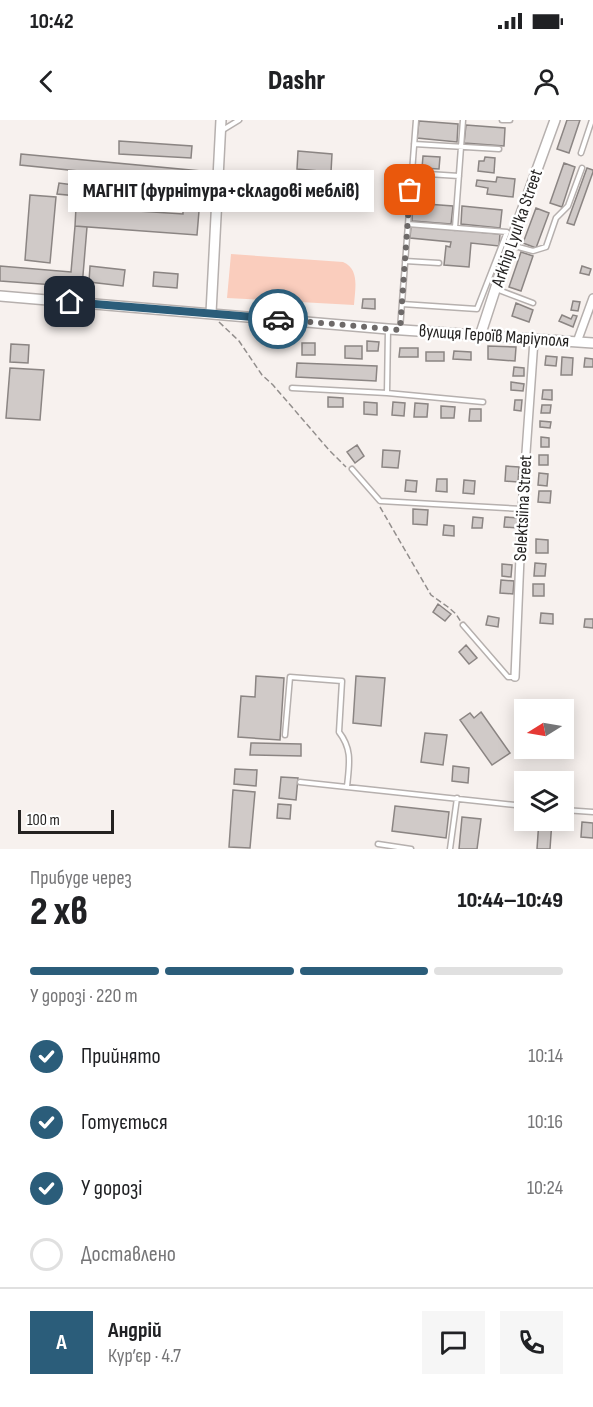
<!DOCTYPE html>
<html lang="uk">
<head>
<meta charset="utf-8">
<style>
  body { margin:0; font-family:"Sofia Sans Condensed",sans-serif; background:#f6f6f6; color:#202124; height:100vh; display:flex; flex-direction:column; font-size:22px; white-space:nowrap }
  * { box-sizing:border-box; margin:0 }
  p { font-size:20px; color:#757577 }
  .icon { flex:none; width:33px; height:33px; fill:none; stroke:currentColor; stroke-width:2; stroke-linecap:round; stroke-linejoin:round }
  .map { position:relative; height:729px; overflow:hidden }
  .side { display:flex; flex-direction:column; background:#fff; flex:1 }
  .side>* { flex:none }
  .needle { width:39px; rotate:259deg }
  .tools { position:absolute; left:514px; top:579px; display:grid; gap:12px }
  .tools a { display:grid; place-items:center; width:60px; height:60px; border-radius:0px; background:#fff; box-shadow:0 3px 15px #0003; font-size:30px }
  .scale { position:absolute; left:18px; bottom:15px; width:96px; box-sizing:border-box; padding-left:6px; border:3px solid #242221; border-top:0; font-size:16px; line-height:21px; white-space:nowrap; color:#242221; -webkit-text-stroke:4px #fff; paint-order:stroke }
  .pin { position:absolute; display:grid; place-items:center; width:51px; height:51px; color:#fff; margin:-26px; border-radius:12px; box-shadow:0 3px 9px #0006 }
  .courier { position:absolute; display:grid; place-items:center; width:60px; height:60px; margin:-30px; border:4px solid #2b5d7a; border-radius:50%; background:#fff; color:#222; box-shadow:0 2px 8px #0007 }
  .bubble { position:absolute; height:42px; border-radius:0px; background:#fff; box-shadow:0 3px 15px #0003; font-size:20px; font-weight:800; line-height:42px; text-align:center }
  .overview em { font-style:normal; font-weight:800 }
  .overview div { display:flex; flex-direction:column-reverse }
  .overview { display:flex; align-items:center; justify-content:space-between; height:102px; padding:0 30px }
  h1 { font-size:39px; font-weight:800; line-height:45px }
  .bar { display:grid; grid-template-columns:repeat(4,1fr); gap:9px 6px; align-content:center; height:72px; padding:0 30px }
  .bar i { height:8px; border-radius:4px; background:#e0e0e0 }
  .bar .current { background:#2b5d7a }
  .bar p { grid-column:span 4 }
  .line { display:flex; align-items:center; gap:15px; padding:0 30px; border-top:2px solid #e0e0e0 }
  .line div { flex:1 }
  .round { display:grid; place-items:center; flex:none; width:63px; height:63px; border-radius:0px; background:#f6f6f6 }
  ol { padding:0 30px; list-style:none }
  li { display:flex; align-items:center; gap:18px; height:66px }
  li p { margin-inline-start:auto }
  li .icon { padding:6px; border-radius:50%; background:#2b5d7a; color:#fff; stroke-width:4 }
  li:last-child { color:#757577 }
  li i { width:33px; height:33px; border:3px solid #e0e0e0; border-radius:50% }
  .status { display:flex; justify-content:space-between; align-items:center; height:42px; padding:0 30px; background:#fff; direction:ltr }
  .status svg { height:16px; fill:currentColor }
  header { display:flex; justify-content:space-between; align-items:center; height:78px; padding:0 30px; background:#fff; font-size:27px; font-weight:800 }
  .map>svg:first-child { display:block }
  .green { fill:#facdbd }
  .building { fill:#d0cac8; stroke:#8b8583; stroke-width:1.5 }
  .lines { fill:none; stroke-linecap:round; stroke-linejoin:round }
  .lane-casing { stroke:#b6b0ae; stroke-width:7 }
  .street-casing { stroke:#b6b0ae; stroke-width:10 }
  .secondary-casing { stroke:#b6b0ae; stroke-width:12 }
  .path { stroke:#928e8c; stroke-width:1.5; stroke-dasharray:6 3; stroke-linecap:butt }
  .lane { stroke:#fff; stroke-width:4 }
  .street { stroke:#fff; stroke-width:7 }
  .secondary { stroke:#fff; stroke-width:9 }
  .done { stroke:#6e6a69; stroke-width:6; stroke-dasharray:0 10.8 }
  .route { stroke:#2b5d7a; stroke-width:8 }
  .labels { text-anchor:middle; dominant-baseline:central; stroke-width:5; stroke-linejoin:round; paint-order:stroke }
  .street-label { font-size:18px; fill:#242221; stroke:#fff }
</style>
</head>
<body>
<div class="status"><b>10:42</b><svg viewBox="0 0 49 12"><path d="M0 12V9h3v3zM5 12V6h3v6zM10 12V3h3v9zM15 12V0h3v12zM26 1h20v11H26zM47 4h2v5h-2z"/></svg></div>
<header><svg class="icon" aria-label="back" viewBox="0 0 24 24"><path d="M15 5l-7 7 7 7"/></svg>Dashr<svg class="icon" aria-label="person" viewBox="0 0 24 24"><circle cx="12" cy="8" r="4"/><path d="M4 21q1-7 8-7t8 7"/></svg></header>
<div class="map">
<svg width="593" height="729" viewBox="0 0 593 729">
  <rect width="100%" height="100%" fill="#f7f1ee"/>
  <path class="green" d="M231 134 343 142C360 149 355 169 354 185L227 178Z"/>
  <path class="building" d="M567 0H580L569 33 557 29Z
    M419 1 458 4 457 22 417 18Z
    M466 5 505 8 504 26 464 23Z
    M119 21 192 26 191 38 119 34Z
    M298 31 332 34 331 52 297 49Z
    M21 34 201 51 199 71 194 70 192 87 57 74 59 63 81 66 80 71 157 79 158 68 186 71 187 62 20 45Z
    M423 36 440 37 439 49 422 48Z
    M485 37 495 38 494 53 478 51 479 41H484Z
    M564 43 575 47 562 87 550 83Z
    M587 48 593 50V52L574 105 567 103Z
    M497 57 515 59 513 77 487 74 488 68 476 66 477 60 496 62Z
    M415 63 431 64 430 76 414 74Z
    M30 75 56 77 50 143 25 140Z
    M413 83 453 86 451 104 412 101Z
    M462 86 502 90 500 108 461 104Z
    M76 87 183 94V90L199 91 197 115 75 106Z
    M536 88 549 93 536 128 523 123Z
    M75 106 87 107 82 167 0 161V146L71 152Z
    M411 106 500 114 499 126 471 123 469 147 444 145 446 126 450 127 451 122 410 118Z
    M521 132 533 136 521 171 509 167Z
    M90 146 125 150 123 166 89 162Z
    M582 146 591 149 589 155 580 153Z
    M154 152 178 154 177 168 153 166Z
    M363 179H375V189L362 188Z
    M573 181 580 182 578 191 571 190Z
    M516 183 533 190 529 202 512 196Z
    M562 195 571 199 573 195 577 196 573 207 559 201Z
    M367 221 379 222 378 231H367Z
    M302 223H315V235H302Z
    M11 224 29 225 28 243 10 242Z
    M345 226H362V239L345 238Z
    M488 226 516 227 515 241 488 239Z
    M400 228H418V237H399Z
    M454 231 471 232V240L453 239Z
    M426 232H444V241H426Z
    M546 236 557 237 556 246 545 245Z
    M562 237 573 238 572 255H561Z
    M585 238 593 239V247H584Z
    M297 243 377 246 376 261 296 257Z
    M514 247 524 248V256H513Z
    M10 248 44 250 40 300 6 298Z
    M511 262 524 264 523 271 511 270Z
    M543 270H552V280L542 279Z
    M328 277 343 278V287H328Z
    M515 280H522L521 291 514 290Z
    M364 282 377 283V295L364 294Z
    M393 282 405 283 404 296 392 295Z
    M415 283 428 284 427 297H414Z
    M542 285H551L550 293H541Z
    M441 286 455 287 454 298H441Z
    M470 289H481V301H469Z
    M540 301 551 302 550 308 540 307Z
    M541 317 549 318V327H541Z
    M357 325 364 336 355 343 347 332Z
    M383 330 400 331 398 348 382 347Z
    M539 335H548V345H539Z
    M506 346 519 347 518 362 505 361Z
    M539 353 548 354 547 366 538 365Z
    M437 359H447V372L436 371Z
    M406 360 417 361 416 372 405 371Z
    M464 360 475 361 474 374 463 373Z
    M539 371H551L550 383 538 382Z
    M413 389 428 390 427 405 413 404Z
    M473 397 483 398 482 408H472Z
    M505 397 519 398 518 408 504 407Z
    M444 405 454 406V416L443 415Z
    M536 419 548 420V433H536Z
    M535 443 546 444 545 456H534Z
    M502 444 512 445 511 457 502 456Z
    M501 460 514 461 513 474 500 473Z
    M533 464H544V476H533Z
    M438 484 451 494 445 501 433 492Z
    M541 493 553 494V504L540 503Z
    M488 496 499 498 498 507 486 505Z
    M585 499H593V508L584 507Z
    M466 525 477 538 469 544 459 532Z
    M256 556 284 558 280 620 238 617 241 576 255 577Z
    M356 556 385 558 381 606 353 603Z
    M481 592 510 633 492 645 460 600 470 593 474 598Z
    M525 599V623L520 600Z
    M425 613 447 615 443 645 421 642Z
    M251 623 301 624V636L250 635Z
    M453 646 469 648 468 663 452 661Z
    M235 649 257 650 256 666 234 664Z
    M281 657 298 658 296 680 279 678Z
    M233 670 255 672 250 728 229 727Z
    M278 684 291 685 290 699 277 698Z
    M395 686 449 692 446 718 392 711Z
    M462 697 481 699 477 729H459Z
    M539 700H552L550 729H537Z
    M582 702 593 703V718L581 717Z"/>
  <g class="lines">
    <defs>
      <path id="lane" d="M502 0H510
        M221 11 239 0
        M414 24 499 29
        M581 33 592 0
        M412 53 459 56
        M455 108 463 0
        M511 125 533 131 546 127 556 98 568 86 582 48
        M405 141 439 143
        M496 169 533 183
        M402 184 477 189 507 112 408 104
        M400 209 416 0
        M292 268 387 273 388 209
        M387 273 483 282
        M352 349 380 381 522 389
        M463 505 508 557H514
        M285 615 290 557 342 561 339 612C353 630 349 645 347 667
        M300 662 525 686
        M564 690 593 692
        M378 724 411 729
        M450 729 457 678"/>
      <path id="street" d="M577 222 593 178
        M515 557 522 389 534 220"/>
      <path id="secondary" d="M0 176 388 209 593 223
        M211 193 221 0
        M480 216 510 124 555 0"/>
    </defs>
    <use href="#lane" class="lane-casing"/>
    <use href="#street" class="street-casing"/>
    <use href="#secondary" class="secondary-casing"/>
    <path class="path" d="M219 202 239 221 262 255 273 265 329 330 346 347
      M380 387 431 475 448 487 456 494 461 502"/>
    <use href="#lane" class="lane"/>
    <use href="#street" class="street"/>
    <use href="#secondary" class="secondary"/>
  </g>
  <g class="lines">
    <path class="done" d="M278 199 400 210 410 70"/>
    <path class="route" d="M70 182 278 199"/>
  </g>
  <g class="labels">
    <g class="street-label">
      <text transform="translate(517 108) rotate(-71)">Arkhip Lyul'ka Street</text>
      <text transform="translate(494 216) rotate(4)">вулиця Героїв Маріуполя</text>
      <text transform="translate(523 388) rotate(-87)">Selektsiina Street</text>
    </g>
  </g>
</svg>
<div class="tools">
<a><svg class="needle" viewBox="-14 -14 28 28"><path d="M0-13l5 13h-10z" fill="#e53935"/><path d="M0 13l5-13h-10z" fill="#757577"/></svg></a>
<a><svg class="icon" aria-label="layers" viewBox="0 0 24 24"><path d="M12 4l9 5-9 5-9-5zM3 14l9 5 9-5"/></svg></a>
</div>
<div class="scale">100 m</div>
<div class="pin" style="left:410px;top:70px;background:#ea580c"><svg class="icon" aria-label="bag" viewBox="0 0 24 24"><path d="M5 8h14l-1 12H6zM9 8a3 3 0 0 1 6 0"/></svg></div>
<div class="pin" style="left:70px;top:182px;background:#1f2937"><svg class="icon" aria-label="home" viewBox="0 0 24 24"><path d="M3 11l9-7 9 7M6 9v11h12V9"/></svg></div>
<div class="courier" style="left:278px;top:199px"><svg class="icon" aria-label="car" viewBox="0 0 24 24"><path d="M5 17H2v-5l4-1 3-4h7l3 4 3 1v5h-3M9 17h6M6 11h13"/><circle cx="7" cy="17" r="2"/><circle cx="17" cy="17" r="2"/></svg></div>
<div class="bubble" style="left:68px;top:50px;width:306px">МАГНІТ (фурнітура+складові меблів)</div>
</div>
<section class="side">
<div class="overview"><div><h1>2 хв</h1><p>Прибуде через</p></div><em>10:44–10:49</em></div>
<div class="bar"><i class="current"></i><i class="current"></i><i class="current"></i><i></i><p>У дорозі · 220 m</p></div>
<ol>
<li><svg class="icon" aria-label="check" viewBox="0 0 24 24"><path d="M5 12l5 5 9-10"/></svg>Прийнято<p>10:14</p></li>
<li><svg class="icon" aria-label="check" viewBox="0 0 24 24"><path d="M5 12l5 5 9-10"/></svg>Готується<p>10:16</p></li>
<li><svg class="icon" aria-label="check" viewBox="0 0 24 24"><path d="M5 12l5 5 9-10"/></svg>У дорозі<p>10:24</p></li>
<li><i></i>Доставлено</li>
</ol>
<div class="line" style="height:108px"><b class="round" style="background:#2b5d7a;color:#fff">А</b><div><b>Андрій</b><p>Кур’єр · 4.7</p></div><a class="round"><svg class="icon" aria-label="chat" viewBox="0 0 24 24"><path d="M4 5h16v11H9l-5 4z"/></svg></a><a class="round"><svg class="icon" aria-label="phone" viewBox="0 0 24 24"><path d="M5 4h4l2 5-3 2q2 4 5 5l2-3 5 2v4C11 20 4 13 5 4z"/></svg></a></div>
</section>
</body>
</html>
